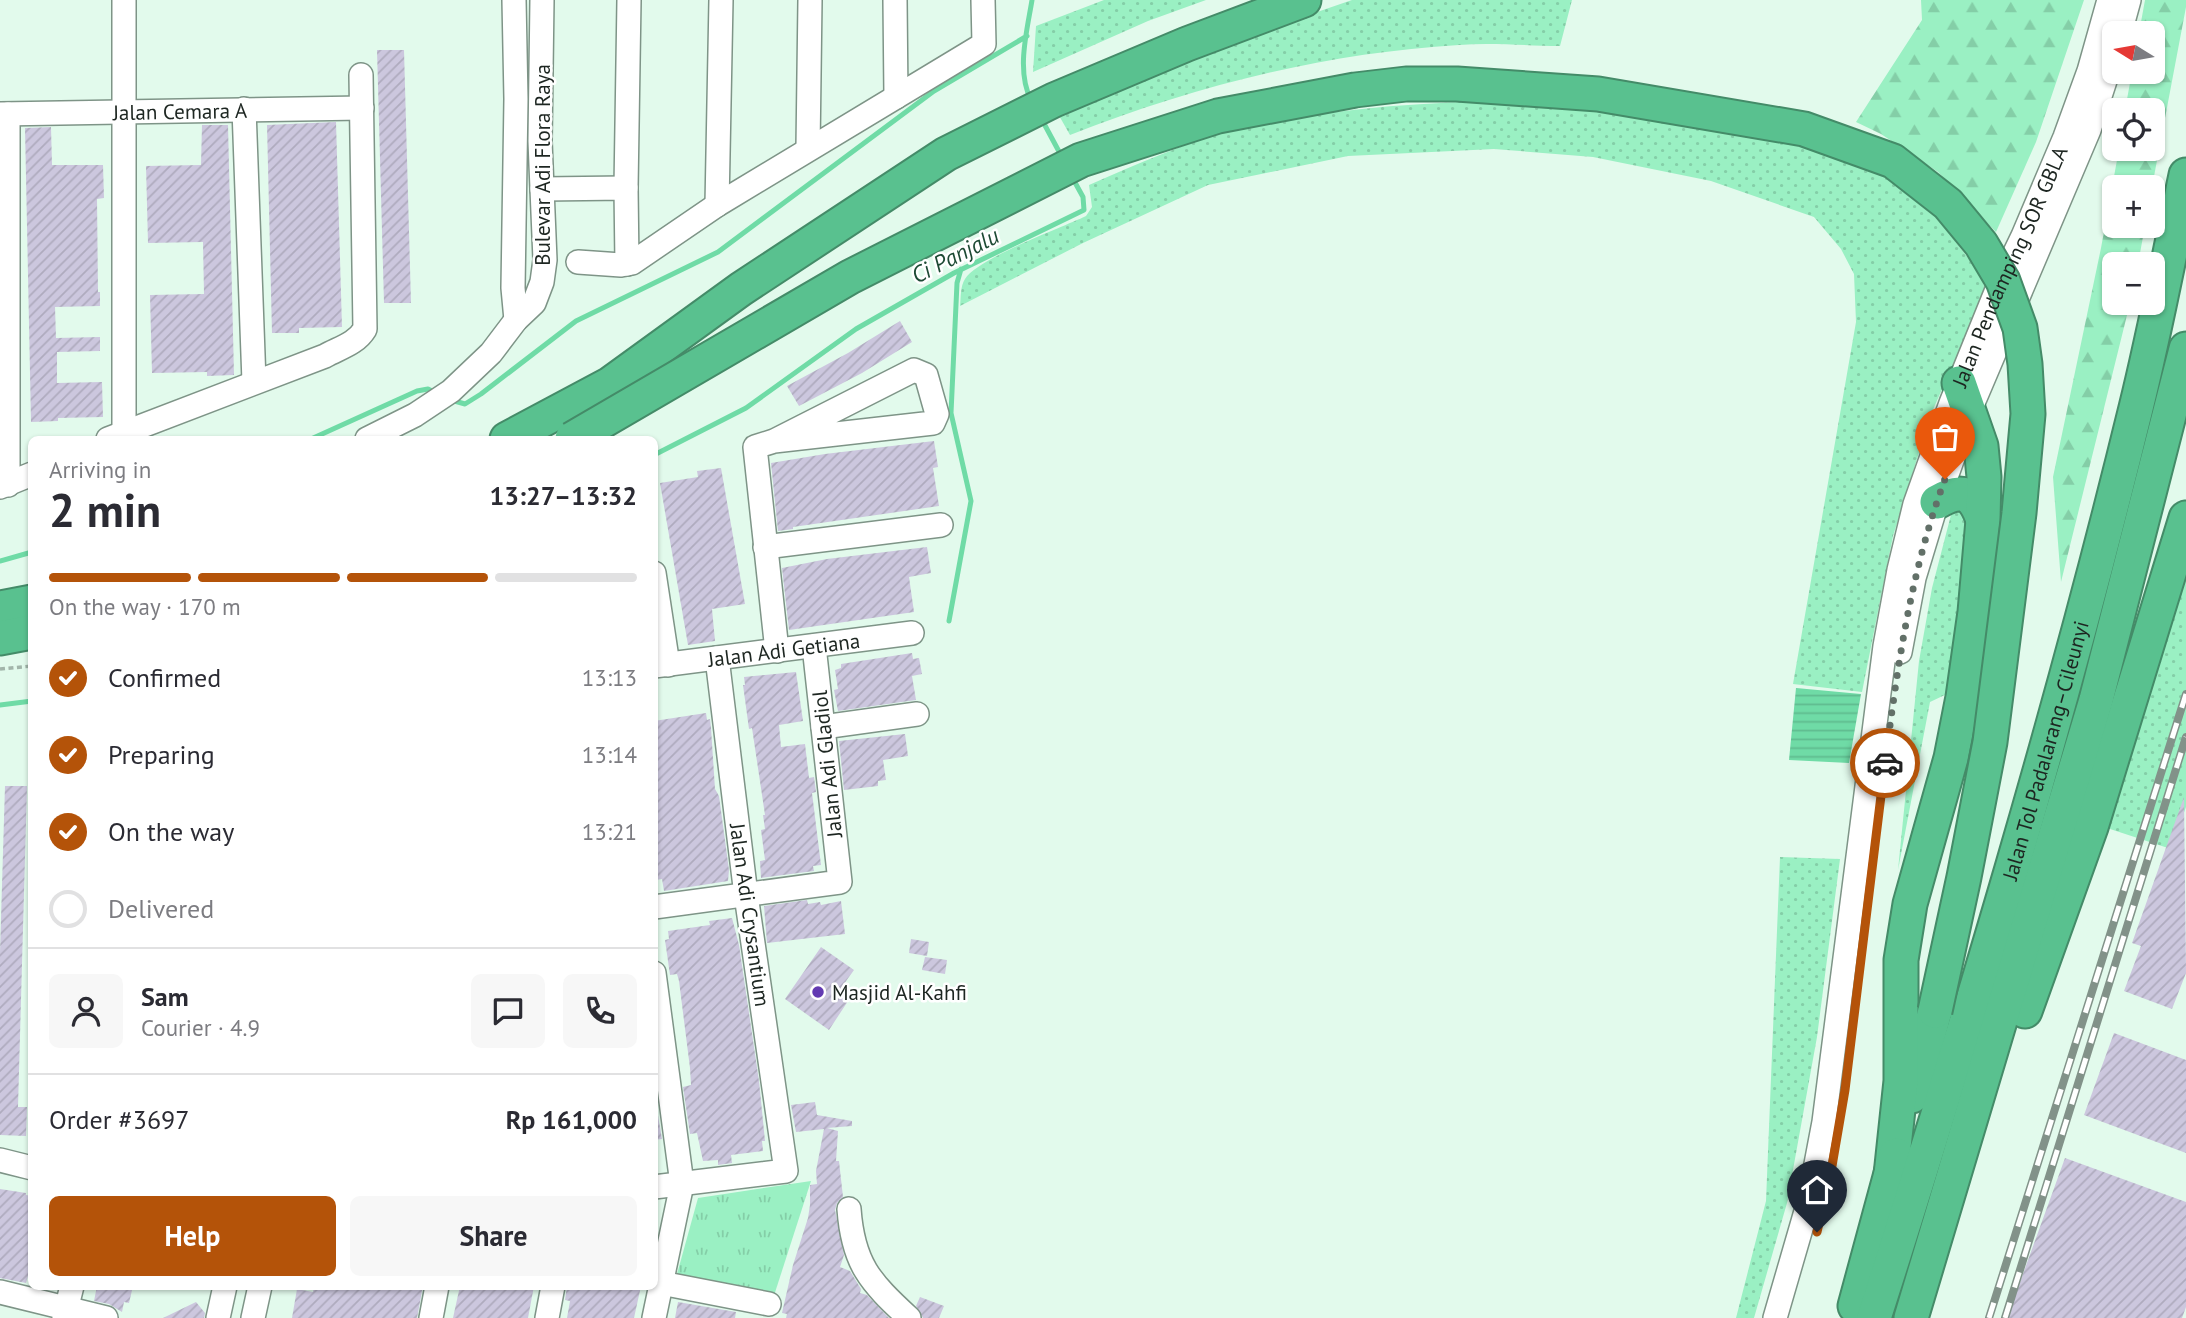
<!DOCTYPE html>
<html lang="en">
<head>
<meta charset="utf-8">
<style>
  body { margin:0; font-family:"PT Sans",sans-serif; background:#f7f7f7; color:#2b2b33; height:100vh; display:flex; flex-direction:column; font-size:26px; white-space:nowrap }
  * { box-sizing:border-box; margin:0 }
  p { font-size:23px; color:#7c7c81 }
  .icon { flex:none; width:38px; height:38px; fill:none; stroke:currentColor; stroke-width:2; stroke-linecap:round; stroke-linejoin:round }
  .map { position:relative; flex:1; overflow:hidden }
  .details { position:absolute; left:28px; top:436px; width:630px; height:854px; display:flex; flex-direction:column; background:#fff; border-radius:10px; box-shadow:0 2px 5px #0004 }
  .details>* { flex:none }
  .needle { width:46px; rotate:281deg }
  .controls { position:absolute; left:2102px; top:21px; display:grid; gap:14px }
  .controls a { display:grid; place-items:center; width:63px; height:63px; border-radius:10px; background:#fff; box-shadow:0 2px 5px #0004; font-size:35px }
  .pin { position:absolute; display:grid; place-items:center; width:60px; height:60px; color:#fff; margin:-72px -30px; border-radius:50% 50% 50% 0; rotate:-45deg; box-shadow:0 0 7px #0007 }
  .pin .icon { rotate:45deg }
  .courier { position:absolute; display:grid; place-items:center; width:70px; height:70px; margin:-35px; border:5px solid #b45309; border-radius:50%; background:#fff; color:#222; box-shadow:0 2px 9px #0007 }
  .summary em { font-style:normal; font-weight:700 }
  .summary div { display:flex; flex-direction:column-reverse }
  .summary { display:flex; align-items:center; justify-content:space-between; height:119px; padding:0 21px }
  h1 { font-size:46px; font-weight:700; line-height:52px }
  .bar { display:grid; grid-template-columns:repeat(4,1fr); gap:10px 7px; align-content:center; height:84px; padding:0 21px }
  .bar i { height:9px; border-radius:5px; background:#e1e1e2 }
  .bar .selected { background:#b45309 }
  .bar p { grid-column:span 4 }
  .line { display:flex; align-items:center; gap:18px; padding:0 21px; border-top:2px solid #e1e1e2 }
  .line div { flex:1 }
  .round { display:grid; place-items:center; flex:none; width:74px; height:74px; border-radius:10px; background:#f7f7f7 }
  ol { padding:0 21px; list-style:none }
  li { display:flex; align-items:center; gap:21px; height:77px }
  li p { margin-inline-start:auto }
  li .icon { padding:7px; border-radius:50%; background:#b45309; color:#fff; stroke-width:4 }
  li:last-child { color:#7c7c81 }
  li i { width:38px; height:38px; border:4px solid #e1e1e2; border-radius:50% }
  .action { display:flex; gap:14px; margin-top:auto; padding:14px 21px }
  .action a { flex:1; height:80px; border-radius:10px; background:#b45309; color:#fff; font-size:28px; font-weight:700; line-height:80px; text-align:center }
  .action a+a { background:#f7f7f7; color:#2b2b33 }
  .map>svg:first-child { display:block }
  .grass { fill:url(#grass-dots) }
  .forest { fill:url(#forest-firs) }
  .park { fill:url(#park-tufts) }
  .water { fill:url(#water-rules) }
  .lines { fill:none; stroke-linecap:round; stroke-linejoin:round }
  .stream { stroke:#6fdba6; stroke-width:5 }
  .building { fill:url(#building-hatch) }
  .minor-casing { stroke:#7e9487; stroke-width:26 }
  .highway-casing { stroke:#448b68; stroke-width:37 }
  .path { stroke:#a2b5aa; stroke-width:3.5; stroke-dasharray:5 3.5; stroke-linecap:butt }
  .minor { stroke:#fff; stroke-width:23 }
  .highway { stroke:#59c18f; stroke-width:33 }
  .rail-casing { stroke:#829289; stroke-width:8 }
  .rail { stroke:#fff; stroke-width:5; stroke-dasharray:16; stroke-linecap:butt }
  .highway-bridge-casing { stroke:#448b68; stroke-width:37; stroke-linecap:butt }
  .highway-bridge { stroke:#59c18f; stroke-width:33 }
  .done { stroke:#627068; stroke-width:7; stroke-dasharray:0 12.6 }
  .route { stroke:#b45309; stroke-width:9 }
  .poi-dot { fill:#633ab2; stroke:#fff; stroke-width:2.5 }
  .labels { text-anchor:middle; dominant-baseline:central; stroke-width:5; stroke-linejoin:round; paint-order:stroke }
  .street-label { font-size:21px; fill:#1d2621; stroke:#fff }
  .poi-label { font-size:21px; fill:#1d2621; stroke:#fff; text-anchor:start }
  .water-label { font-size:23px; font-style:italic; fill:#1d4a34; stroke:#fff }
</style>
</head>
<body>
<div class="map">
<svg width="2186" height="1318" viewBox="0 0 2186 1318">
  <defs>
    <pattern id="grass-dots" width="8" height="8" patternUnits="userSpaceOnUse" patternTransform="scale(1.75)"><rect width="8" height="8" fill="#9af0c3"/><path d="M2 2h.1M6 6h.1" fill="none" stroke="#84cea7" stroke-width="1.8" stroke-linecap="round"/></pattern>
    <pattern id="forest-firs" width="22" height="20" patternUnits="userSpaceOnUse" patternTransform="scale(1.75)"><rect width="22" height="20" fill="#9af0c3"/><path d="M5 1l3.5 6h-7zM16 11l3.5 6h-7z" fill="#84cea7"/></pattern>
    <pattern id="park-tufts" width="24" height="20" patternUnits="userSpaceOnUse" patternTransform="scale(1.75)"><rect width="24" height="20" fill="#9af0c3"/><path d="M3 7l-1-3M5 7V3M7 7l1-3M15 17l-1-3M17 17v-4M19 17l1-3" fill="none" stroke="#84cea7"/></pattern>
    <pattern id="water-rules" width="6" height="5" patternUnits="userSpaceOnUse" patternTransform="scale(1.75)"><rect width="6" height="5" fill="#6fdba6"/><path d="M0 2.5h6" fill="none" stroke="#60bc8f"/></pattern>
    <pattern id="building-hatch" width="6" height="6" patternUnits="userSpaceOnUse" patternTransform="scale(1.75)"><rect width="6" height="6" fill="#ccc7de"/><path d="M-1 1l2-2M0 6l6-6M5 7l2-2" fill="none" stroke="#afabbe"/></pattern>
  </defs>
  <rect width="100%" height="100%" fill="#e2faec"/>
  <path class="grass" d="M1104 0H1206L1148 21 1033 72 1036 26Z
    M1352 0H1572L1560 46C1527 46 1492 42 1459 45 1325 53 1194 86 1070 135L1057 112 1216 47Z
    M1510 100 1572 102 1830 151 1899 182 1937 218 1979 272 1986 291 1931 414 1893 536 1862 692 1793 684 1856 322 1854 274 1841 249 1814 217 1711 181 1593 157 1494 149 1348 156 1208 185 1083 243 960 306C961 297 960 287 965 279 978 258 1061 228 1086 216L1092 207 1089 185C1138 164 1187 141 1239 129 1328 108 1419 103 1510 100Z
    M1960 508 1968 514 1969 536 1949 693 1930 702 1898 870 1919 661 1932 588 1952 511Z
    M2186 564V807L2171 849 2107 828Z
    M1780 857 1840 859 1817 1037 1787 1203 1754 1318H1736L1766 1201Z"/>
  <path class="forest" d="M1921 0H2084L2036 142 1996 232 1938 172 1881 134 1856 122 1922 20Z
    M2145 0H2186V7L2152 187H2114V226H2145L2138 264H2114V303H2130L2061 582 2053 477 2101 248 2119 149H2152V110H2125L2132 72H2152V33H2139Z"/>
  <path class="park" d="M811 1181 770 1308 674 1285 698 1198Z"/>
  <path class="water" d="M1796 688 1861 694 1849 763 1789 760Z"/>
  <g class="lines">
    <path class="stream" d="M1031 100C1016 71 1027 31 1032 0
      M1041 118 1063 159
      M451 400 465 404 481 394 576 321 718 252 934 91 1027 36
      M311 439 417 391 428 389 436 393
      M654 455 746 408 856 329 954 273 1084 210 1083 197 1072 177
      M0 561 32 552
      M949 621 971 501 951 413 957 283 961 269
      M0 705 32 701"/>
  </g>
  <path class="building" d="M377 50H404L411 303H384Z
    M336 122 342 327 299 328V333H272L267 125Z
    M202 125H228L234 375 207 376V372L152 373 150 295 204 294 203 242 148 243 146 166 201 165Z
    M51 127 52 165H103L104 198 97 199 98 292H100V306L55 307 56 338 100 337V351L57 352V383L102 382 103 417 58 418V421L31 422 25 128Z
    M900 321 912 342 862 373 799 406 787 386 848 353Z
    M934 441 938 467 933 468 939 506 793 527V529L778 531 771 463 825 454Z
    M721 468 745 604 712 609 715 641 688 645 660 483 698 477 697 471Z
    M927 547 931 573 909 577 914 612 789 630 782 568 827 559Z
    M912 653 913 659 919 658 922 674 912 676 916 700 838 711 834 690 838 689 835 670 841 668V664Z
    M796 672 803 721 779 725 781 747 805 744 809 778 814 777 816 792 812 793 821 865 813 866 814 871 761 878 760 861 765 860 761 830 765 829 763 815H765L752 728 749 729 743 685H745L744 677Z
    M706 713 707 720 710 719 711 728 715 789 719 796 729 870 728 881 664 891 662 879 656 880 654 867V721Z
    M905 734 908 756 883 760 886 780 878 781V786L844 790 839 741Z
    M5 786H27L18 1107H27L26 1136 0 1135V952Z
    M2184 797 2186 973 2172 1009 2124 991 2141 946 2132 943Z
    M807 900 808 904 820 902 821 905 841 901 845 934 767 943 764 906Z
    M732 918 739 945 759 1081 765 1141H762L763 1151 731 1155 732 1163 718 1165V1160L703 1161 697 1133 690 1134 683 1087 691 1085 690 1068 679 981 677 974 670 975 665 940 669 939 668 931 710 925 709 921Z
    M911 939 929 942 927 956 909 953Z
    M821 947 854 970 841 988 852 995 829 1030 785 999Z
    M925 957 947 960 945 974 922 970Z
    M2114 1033 2186 1060V1153L2084 1115Z
    M654 1092 662 1139 654 1140Z
    M815 1102 817 1115 852 1121V1126L827 1128 838 1131 836 1161H839L843 1197 837 1203 835 1210 844 1255 840 1267 850 1271 861 1289 860 1293 867 1295 889 1318H786L787 1314 782 1313 793 1265 808 1218 810 1205V1185L817 1184 816 1171 824 1129 796 1132 791 1105Z
    M2065 1158 2186 1202V1307L2182 1318H2007Z
    M0 1189 26 1193V1195L32 1196V1277L28 1276 26 1283 0 1278Z
    M97 1286H133L129 1303 124 1302 122 1312 109 1304 94 1301Z
    M314 1286H423L417 1318H292L297 1289 313 1292Z
    M460 1286H534L528 1318H453Z
    M567 1286H641L634 1318H567L570 1301 565 1300Z
    M920 1297 944 1306 939 1318H923L916 1306Z
    M196 1302 205 1313 204 1318H163Z
    M678 1302 736 1312 735 1318H675Z"/>
  <g class="lines">
    <defs>
      <g id="minor">
        <path d="M514 0 516 99 513 288 516 320"/>
        <path d="M895 0 896 97"/>
        <path d="M2120 33 2129 0"/>
        <path d="M244 109 254 382"/>
        <path id="s1" d="M0 114 362 108"/>
        <path d="M8 114V485"/>
        <path d="M808 148 810 0"/>
        <path d="M626 188 629 0"/>
        <path d="M542 189 626 188 627 264"/>
        <path d="M717 205 721 0"/>
        <path d="M578 262 621 265 632 263 717 205 984 44 983 0"/>
        <path d="M124 432V0"/>
        <path d="M108 439 325 356C339 348 356 344 365 329L361 75"/>
        <path d="M367 439 415 415 451 391 491 353 516 320 534 303 542 282 545 260 540 141 542 0"/>
        <path d="M774 441 933 423 937 414 926 375 914 370 774 441 755 447 777 651"/>
        <path d="M0 487 32 474"/>
        <path d="M765 547 941 525"/>
        <path d="M654 573 668 665"/>
        <path d="M1900 652 1914 578 1937 502 1970 410 2089 130 2114 53"/>
        <path id="s2" d="M654 666 912 633"/>
        <path d="M823 727 917 714"/>
        <path d="M654 907 840 882 814 646"/>
        <path d="M0 1160 32 1168"/>
        <path d="M654 1187 786 1171 746 895 717 658"/>
        <path d="M849 1209C853 1264 870 1282 909 1318"/>
        <path d="M661 1283 769 1304"/>
        <path d="M0 1292 106 1318"/>
        <path d="M64 1318 72 1286"/>
        <path d="M218 1318 225 1286"/>
        <path d="M253 1318 260 1286"/>
        <path d="M431 1318 437 1286"/>
        <path d="M547 1318 553 1286"/>
        <path d="M654 1318 682 1184 654 973"/>
        <path id="s3" d="M1775 1318 1809 1201 1824 1122 1885 646 1899 570 1915 504 1951 403 1996 292 2023 236 2065 137 2089 71 2109 0"/>
      </g>
      <g id="highway">
        <path d="M507 439 610 384 741 289 946 154 1054 100 1187 44 1304 0"/>
        <path d="M1937 502C1962 487 1974 493 1983 520"/>
        <path d="M0 608 32 602"/>
        <path d="M0 638 32 632"/>
        <path d="M2025 1011 2091 827 2186 518"/>
        <path d="M1912 1096 1935 1011"/>
        <path d="M1891 1175 1901 1081V960L1910 904 1951 758 1963 697 1975 612 1983 520 1984 477 1981 446 1959 383"/>
        <path d="M1855 1306 1896 1155"/>
        <path id="s4" d="M1874 1318C1970 1017 2061 715 2136 408 2155 331 2170 252 2186 175"/>
        <path d="M1911 1318 2096 700 2186 349"/>
      </g>
    </defs>
    <use href="#minor" class="minor-casing"/>
    <use href="#highway" class="highway-casing"/>
    <path class="path" d="M0 669 32 666"/>
    <use href="#minor" class="minor"/>
    <use href="#highway" class="highway"/>
    <defs>
      <path id="rail" d="M1989 1318 2186 694
        M2005 1318 2186 737"/>
    </defs>
    <use href="#rail" class="rail-casing"/>
    <use href="#rail" class="rail"/>
    <defs>
      <path id="highway-bridge" d="M572 439 850 277 1081 160 1218 116 1355 90 1406 84H1457L1598 94 1804 129 1893 161 1948 204 1981 244 2003 281 2020 328 2025 364 2028 414 2019 513 1990 742 1964 877 1935 1011"/>
    </defs>
    <use href="#highway-bridge" class="highway-bridge-casing"/>
    <use href="#highway-bridge" class="highway-bridge"/>
  </g>
  <g class="lines">
    <path class="done" d="M1885 763C1898 664 1910 574 1945 479"/>
    <path class="route" d="M1817 1232 1832 1166 1845 1090 1885 763"/>
  </g>
  <circle class="poi-dot" cx="818" cy="992" r="7"/>
  <g class="labels">
    <g class="street-label">
      <text stroke="none"><textPath href="#s1" startOffset="180">Jalan Cemara A</textPath></text>
      <text transform="translate(542 165) rotate(-90)">Bulevar Adi Flora Raya</text>
      <text stroke="none"><textPath href="#s3" startOffset="1083">Jalan Pendamping SOR GBLA</textPath></text>
      <text stroke="none"><textPath href="#s2" startOffset="131">Jalan Adi Getiana</textPath></text>
      <text stroke="none"><textPath href="#s4" startOffset="593">Jalan Tol Padalarang–Cileunyi</textPath></text>
      <text transform="translate(827 764) rotate(-96)">Jalan Adi Gladiol</text>
      <text transform="translate(750 915) rotate(82)">Jalan Adi Crysantium</text>
    </g>
    <g class="poi-label">
      <text x="832" y="992">Masjid Al-Kahfi</text>
    </g>
    <g class="water-label">
      <text transform="translate(955 255) rotate(-27)">Ci Panjalu</text>
    </g>
  </g>
</svg>
<div class="controls">
<a><svg class="needle" viewBox="-14 -14 28 28"><path d="M0-13l5 13h-10z" fill="#e53935"/><path d="M0 13l5-13h-10z" fill="#7c7c81"/></svg></a>
<a><svg class="icon" aria-label="locate" viewBox="0 0 24 24"><circle cx="12" cy="12" r="6"/><path d="M12 2v4M12 18v4M2 12h4M18 12h4"/></svg></a>
<a>+</a>
<a>−</a>
</div>
<div class="pin" style="left:1945px;top:479px;background:#ea580c"><svg class="icon" aria-label="bag" viewBox="0 0 24 24"><path d="M5 8h14l-1 12H6zM9 8a3 3 0 0 1 6 0"/></svg></div>
<div class="pin" style="left:1817px;top:1232px;background:#1f2937"><svg class="icon" aria-label="home" viewBox="0 0 24 24"><path d="M3 11l9-7 9 7M6 9v11h12V9"/></svg></div>
<div class="courier" style="left:1885px;top:763px"><svg class="icon" aria-label="car" viewBox="0 0 24 24"><path d="M5 17H2v-5l4-1 3-4h7l3 4 3 1v5h-3M9 17h6M6 11h13"/><circle cx="7" cy="17" r="2"/><circle cx="17" cy="17" r="2"/></svg></div>
<section class="details">
<div class="summary"><div><h1>2 min</h1><p>Arriving in</p></div><em>13:27–13:32</em></div>
<div class="bar"><i class="selected"></i><i class="selected"></i><i class="selected"></i><i></i><p>On the way · 170 m</p></div>
<ol>
<li><svg class="icon" aria-label="check" viewBox="0 0 24 24"><path d="M5 12l5 5 9-10"/></svg>Confirmed<p>13:13</p></li>
<li><svg class="icon" aria-label="check" viewBox="0 0 24 24"><path d="M5 12l5 5 9-10"/></svg>Preparing<p>13:14</p></li>
<li><svg class="icon" aria-label="check" viewBox="0 0 24 24"><path d="M5 12l5 5 9-10"/></svg>On the way<p>13:21</p></li>
<li><i></i>Delivered</li>
</ol>
<div class="line" style="height:126px"><a class="round"><svg class="icon" aria-label="person" viewBox="0 0 24 24"><circle cx="12" cy="8" r="4"/><path d="M4 21q1-7 8-7t8 7"/></svg></a><div><b>Sam</b><p>Courier · 4.9</p></div><a class="round"><svg class="icon" aria-label="chat" viewBox="0 0 24 24"><path d="M4 5h16v11H9l-5 4z"/></svg></a><a class="round"><svg class="icon" aria-label="phone" viewBox="0 0 24 24"><path d="M5 4h4l2 5-3 2q2 4 5 5l2-3 5 2v4C11 20 4 13 5 4z"/></svg></a></div>
<div class="line" style="height:91px"><div>Order #3697</div><b>Rp 161,000</b></div>
<div class="action"><a>Help</a><a>Share</a></div>
</section>
</div>
</body>
</html>
